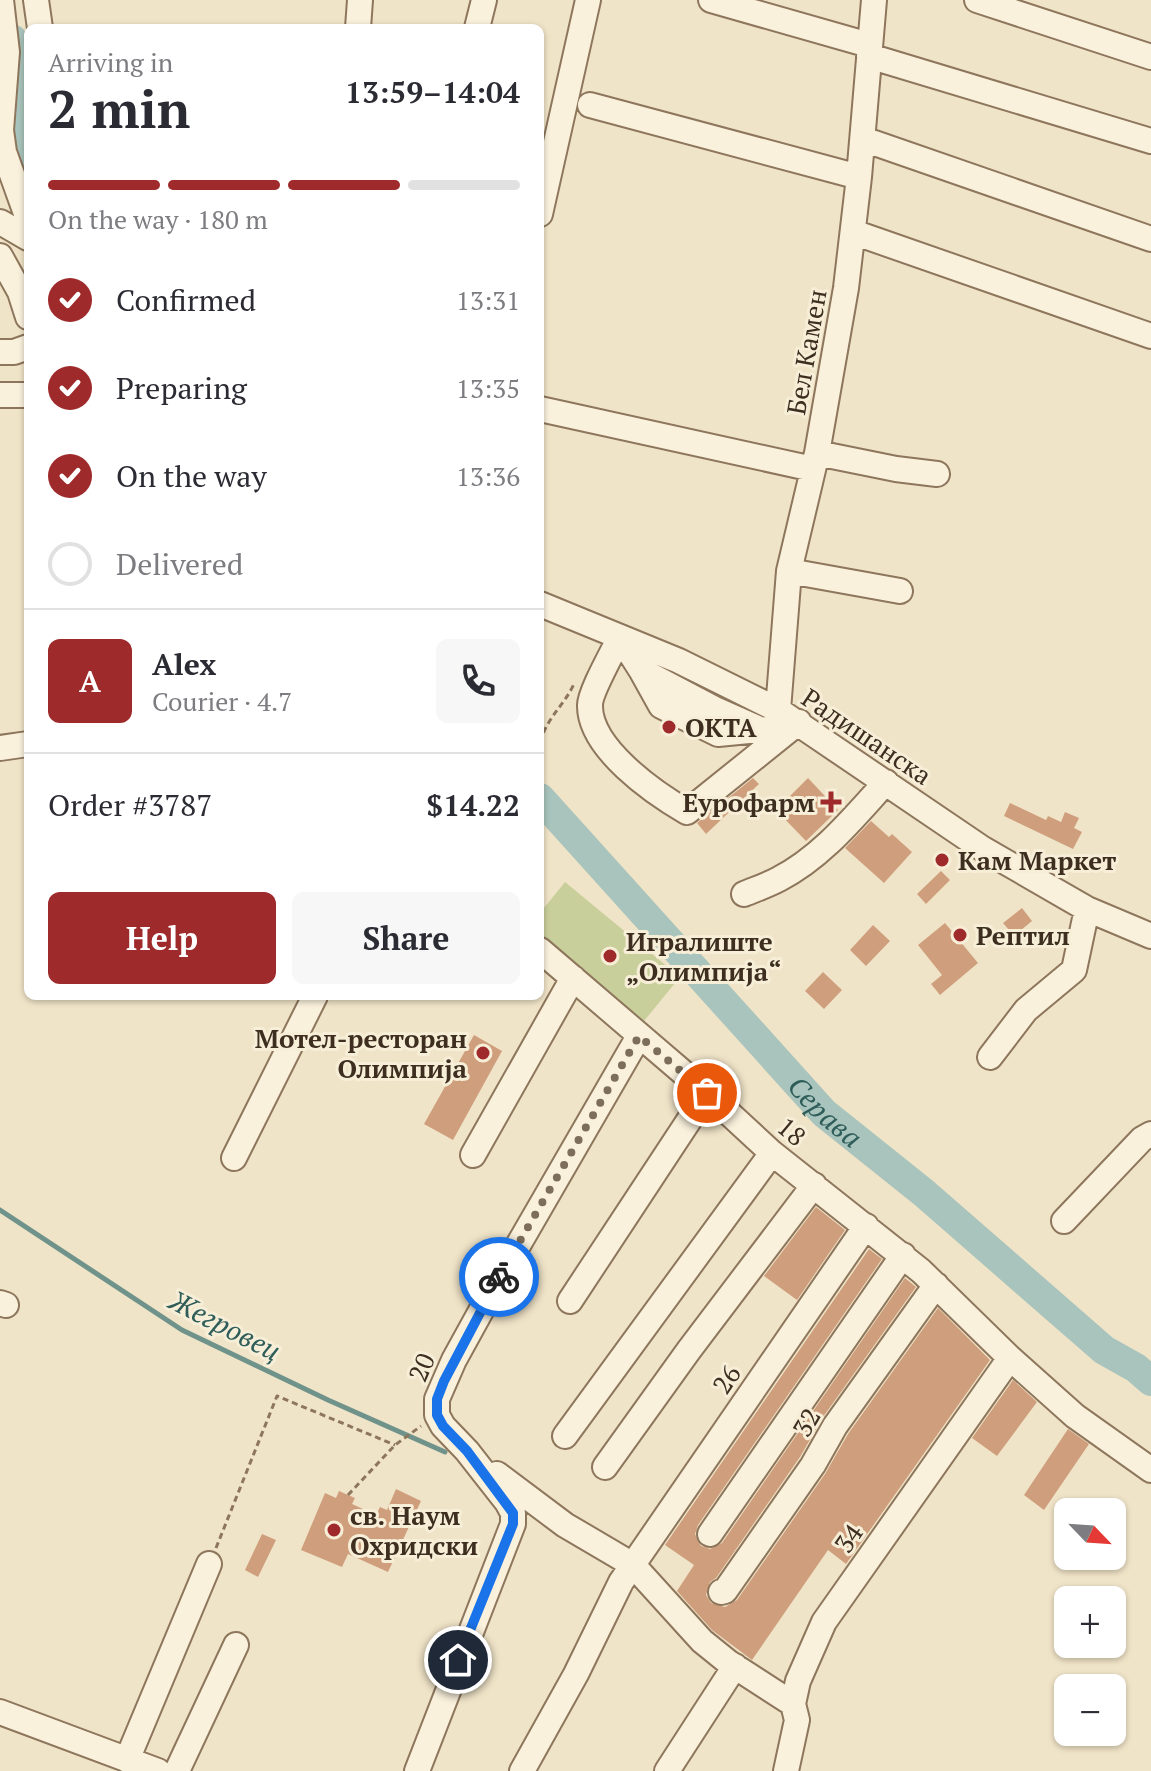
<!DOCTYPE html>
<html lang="en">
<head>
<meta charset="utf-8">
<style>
  body { margin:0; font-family:"PT Serif",serif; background:#f7f7f7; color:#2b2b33; height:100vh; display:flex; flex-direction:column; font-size:30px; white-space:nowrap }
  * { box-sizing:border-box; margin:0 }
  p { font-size:26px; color:#7c7c81 }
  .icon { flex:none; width:44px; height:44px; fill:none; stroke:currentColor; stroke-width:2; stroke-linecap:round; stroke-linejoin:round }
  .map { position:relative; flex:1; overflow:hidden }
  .details { position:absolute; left:24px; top:24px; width:520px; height:976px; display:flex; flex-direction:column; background:#fff; border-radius:12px; box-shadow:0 2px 6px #0004 }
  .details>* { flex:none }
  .needle { width:52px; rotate:115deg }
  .fabs { position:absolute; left:1054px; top:1498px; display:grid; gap:16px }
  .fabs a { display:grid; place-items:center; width:72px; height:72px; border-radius:12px; background:#fff; box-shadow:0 2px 6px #0004; font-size:40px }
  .pin { position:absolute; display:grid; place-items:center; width:68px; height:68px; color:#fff; margin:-34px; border:4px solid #fff; border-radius:50%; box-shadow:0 2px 8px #0007 }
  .courier { position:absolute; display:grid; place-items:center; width:80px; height:80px; margin:-40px; border:6px solid #1a73e8; border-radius:50%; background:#fff; color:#222; box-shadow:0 2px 10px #0007 }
  .summary em { font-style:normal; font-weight:700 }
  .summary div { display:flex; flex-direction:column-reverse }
  .summary { display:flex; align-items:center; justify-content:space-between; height:136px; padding:0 24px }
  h1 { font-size:52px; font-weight:700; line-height:60px }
  .bar { display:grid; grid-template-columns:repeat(4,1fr); gap:12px 8px; align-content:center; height:96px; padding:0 24px }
  .bar i { height:10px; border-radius:6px; background:#e1e1e2 }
  .bar .selected { background:#9e2a2b }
  .bar p { grid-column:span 4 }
  .line { display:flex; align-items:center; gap:20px; padding:0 24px; border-top:2px solid #e1e1e2 }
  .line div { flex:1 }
  .round { display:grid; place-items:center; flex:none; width:84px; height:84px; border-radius:12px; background:#f7f7f7 }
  ol { padding:0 24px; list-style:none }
  li { display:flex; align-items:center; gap:24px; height:88px }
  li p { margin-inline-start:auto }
  li .icon { padding:8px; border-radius:50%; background:#9e2a2b; color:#fff; stroke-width:4 }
  li:last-child { color:#7c7c81 }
  li i { width:44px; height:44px; border:4px solid #e1e1e2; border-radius:50% }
  .primary-button { display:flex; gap:16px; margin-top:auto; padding:16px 24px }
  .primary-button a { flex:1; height:92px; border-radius:12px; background:#9e2a2b; color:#fff; font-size:32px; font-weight:700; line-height:92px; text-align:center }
  .primary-button a+a { background:#f7f7f7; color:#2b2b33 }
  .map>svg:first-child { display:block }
  .green { fill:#c9cf9b }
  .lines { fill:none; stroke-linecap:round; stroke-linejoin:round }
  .stream { stroke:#6f938a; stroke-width:5 }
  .river { stroke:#a9c4bc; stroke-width:30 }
  .building { fill:#cf9f7d }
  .minor-casing { stroke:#8d765c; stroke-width:28 }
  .path { stroke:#8d765c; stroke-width:3; stroke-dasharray:6 4; stroke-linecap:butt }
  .minor { stroke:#faf1dc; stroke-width:24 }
  .done { stroke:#7c6e5b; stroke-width:8; stroke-dasharray:0 14.4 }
  .route { stroke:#1a73e8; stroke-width:10 }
  .poi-dot { fill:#9e2a2b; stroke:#f7eed8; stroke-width:3 }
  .labels { text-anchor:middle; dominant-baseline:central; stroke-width:6; stroke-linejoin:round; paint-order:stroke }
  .street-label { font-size:26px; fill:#3d2e20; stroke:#f7eed8 }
  .poi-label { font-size:26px; font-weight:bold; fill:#3d2e20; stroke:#f7eed8; text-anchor:start }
  .water-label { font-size:28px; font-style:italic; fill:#2f5d5a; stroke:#f7eed8 }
</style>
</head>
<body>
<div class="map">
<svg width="1151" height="1771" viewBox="0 0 1151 1771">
  <rect width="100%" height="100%" fill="#f0e4c8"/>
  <path class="green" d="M565 882 680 977 644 1021 540 936V913Z"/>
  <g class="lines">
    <path class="stream" d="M0 1210 182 1330 328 1400 445 1452"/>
    <g class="river">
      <path d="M12 39 23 132 28 152"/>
      <path id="s1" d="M540 798 824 1113 924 1193 1104 1350 1136 1368 1151 1381"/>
    </g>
  </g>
  <path class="building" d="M753 778 759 784 706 834 697 823Z
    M808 778 838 810 806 841 776 810Z
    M1010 803 1046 820 1048 816 1061 822 1065 812 1079 818 1074 828 1082 832 1073 849 1004 816Z
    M871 821 889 837 892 834 912 852 884 883 845 848Z
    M941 871 950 880 926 904 917 894Z
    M1022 908 1032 921 1014 936 1003 923Z
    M945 923 978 963 940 995 931 984 942 975 918 945Z
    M873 925 890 941 866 966 850 950Z
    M823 972 842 990 824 1009 805 991Z
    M474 1035 502 1051 453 1140 424 1124Z
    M816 1207 845 1230 797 1300 764 1276Z
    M869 1249 882 1259 698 1525 695 1534 701 1546 710 1549 722 1543 905 1278 916 1287 823 1417 800 1457 716 1578 710 1582 706 1595 711 1603 725 1607 737 1600 825 1474 848 1434 938 1308 990 1360 846 1564 828 1550 752 1660 712 1630 677 1591 694 1565 665 1545Z
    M1013 1380 1037 1402 997 1456 972 1438Z
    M1068 1429 1089 1444 1044 1510 1024 1495Z
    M396 1489 421 1501 388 1572 348 1554 342 1567 301 1550 325 1493 336 1498 339 1491 348 1495 355 1498 352 1504 376 1515 380 1507 387 1510Z
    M262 1534 276 1540 258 1577 245 1570Z"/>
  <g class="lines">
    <defs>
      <path id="minor" d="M1 0 7 52 1 130 4 152 28 219
        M36 0 40 28
        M711 0 869 45
        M977 0 1151 57
        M358 28 360 0
        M477 28 484 0
        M869 56 1151 141
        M590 105 859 177
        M863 139 1151 239
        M540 214 588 0
        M0 222 28 238
        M853 232 1151 336
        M0 256 20 292 28 317
        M0 352H14L28 347
        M0 395H28
        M540 409 813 469
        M817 453 896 469 937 474
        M789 571 900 591
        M540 604 679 661 778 710 983 849 1087 909 1151 936
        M620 637C613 652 590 692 590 705 589 748 654 793 687 812L799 722
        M620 637 641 670 717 710 762 730 793 724
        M641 670 661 706 718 734 759 730
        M778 710 789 571 817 453 846 288 859 177 874 0
        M0 748 28 744
        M744 894C756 889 768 885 779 879 822 857 854 817 886 782
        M540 950 707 1093 772 1153 921 1271 1010 1358 1075 1416 1151 1470
        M990 1057 1026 1010 1074 970 1087 909
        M473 1155 573 978
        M234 1158 315 996
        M1064 1221 1142 1139 1151 1134
        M570 1301 707 1093
        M0 1303 6 1305
        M565 1436 772 1153
        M605 1467 689 1350 814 1185
        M497 1474 565 1525 633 1565 702 1641 728 1662 793 1704
        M710 1534 903 1255
        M721 1592 725 1591 813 1465 835 1426 936 1285
        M0 1712 158 1771
        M127 1760 209 1564
        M177 1771 236 1645
        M417 1771 513 1524V1513L507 1502 467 1451 443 1426 437 1415V1399L454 1360 498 1280 639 1036
        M522 1771 576 1674 621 1582 866 1226
        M667 1771 735 1666
        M786 1771 797 1720 793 1704 798 1681 824 1622 1010 1358"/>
    </defs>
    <use href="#minor" class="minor-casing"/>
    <path class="path" d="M540 742C548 716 563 707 574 684
      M348 1495 395 1445 421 1426
      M216 1548 277 1396 395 1445"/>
    <use href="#minor" class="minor"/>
  </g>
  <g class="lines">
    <path class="done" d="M499 1277 639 1036 707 1093"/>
    <path class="route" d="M458 1660 513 1524V1513L467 1451 443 1426 437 1415V1399L444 1381 499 1277"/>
  </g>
  <g class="poi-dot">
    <circle cx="669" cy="727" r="8"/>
    <path d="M827 790h8v8h8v8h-8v8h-8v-8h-8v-8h8z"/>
    <circle cx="942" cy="860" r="8"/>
    <circle cx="960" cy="935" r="8"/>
    <circle cx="610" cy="956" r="8"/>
    <circle cx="483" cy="1053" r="8"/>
    <circle cx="334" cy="1530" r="8"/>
  </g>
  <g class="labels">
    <g class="street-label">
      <text transform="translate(806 352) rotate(-80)">Бел Камен</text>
      <text transform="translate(867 736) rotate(34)">Радишанска</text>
      <text transform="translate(792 1131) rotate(40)">18</text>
      <text transform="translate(421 1367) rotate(-67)">20</text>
      <text transform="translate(726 1379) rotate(-56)">26</text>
      <text transform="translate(806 1422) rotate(-59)">32</text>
      <text transform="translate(848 1538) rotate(-55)">34</text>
    </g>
    <g class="poi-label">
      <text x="685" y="727">OKTA</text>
      <text x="815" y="802" text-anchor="end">Еурофарм</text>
      <text x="958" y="860">Кам Маркет</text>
      <text x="976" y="935">Рептил</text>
      <text x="626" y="941">Игралиште<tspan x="626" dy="30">„Олимпија“</tspan></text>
      <text x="467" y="1038" text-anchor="end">Мотел-ресторан<tspan x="467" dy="30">Олимпија</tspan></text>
      <text x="350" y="1515">св. Наум<tspan x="350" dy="30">Охридски</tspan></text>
    </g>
    <g class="water-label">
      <text stroke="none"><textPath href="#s1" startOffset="424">Серава</textPath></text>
      <text transform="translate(225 1325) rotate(27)">Жегровец</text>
    </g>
  </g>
</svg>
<div class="fabs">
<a><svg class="needle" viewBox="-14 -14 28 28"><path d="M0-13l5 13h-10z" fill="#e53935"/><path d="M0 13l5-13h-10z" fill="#7c7c81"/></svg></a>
<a>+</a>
<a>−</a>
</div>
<div class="pin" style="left:707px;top:1093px;background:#ea580c"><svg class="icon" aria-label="bag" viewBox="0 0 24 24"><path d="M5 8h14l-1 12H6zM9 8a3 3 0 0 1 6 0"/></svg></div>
<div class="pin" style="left:458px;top:1660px;background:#1f2937"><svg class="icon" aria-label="home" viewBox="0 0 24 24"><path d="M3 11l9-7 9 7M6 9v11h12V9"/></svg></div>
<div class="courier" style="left:499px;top:1277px"><svg class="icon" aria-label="bike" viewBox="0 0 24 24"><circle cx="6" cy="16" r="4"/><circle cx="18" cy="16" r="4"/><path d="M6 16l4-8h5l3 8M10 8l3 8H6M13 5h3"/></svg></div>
<section class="details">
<div class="summary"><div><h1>2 min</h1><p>Arriving in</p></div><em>13:59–14:04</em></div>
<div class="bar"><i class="selected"></i><i class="selected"></i><i class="selected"></i><i></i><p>On the way · 180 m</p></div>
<ol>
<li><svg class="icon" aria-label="check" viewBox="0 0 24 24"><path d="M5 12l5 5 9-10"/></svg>Confirmed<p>13:31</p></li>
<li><svg class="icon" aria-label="check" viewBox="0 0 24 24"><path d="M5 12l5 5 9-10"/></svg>Preparing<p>13:35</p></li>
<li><svg class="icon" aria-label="check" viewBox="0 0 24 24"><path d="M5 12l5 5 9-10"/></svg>On the way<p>13:36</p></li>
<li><i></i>Delivered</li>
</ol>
<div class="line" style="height:144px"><b class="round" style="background:#9e2a2b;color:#fff">A</b><div><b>Alex</b><p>Courier · 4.7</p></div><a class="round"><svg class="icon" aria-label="phone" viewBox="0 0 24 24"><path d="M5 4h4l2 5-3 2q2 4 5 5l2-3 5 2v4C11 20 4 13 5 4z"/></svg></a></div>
<div class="line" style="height:104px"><div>Order #3787</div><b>$14.22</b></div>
<div class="primary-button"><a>Help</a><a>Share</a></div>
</section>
</div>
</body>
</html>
